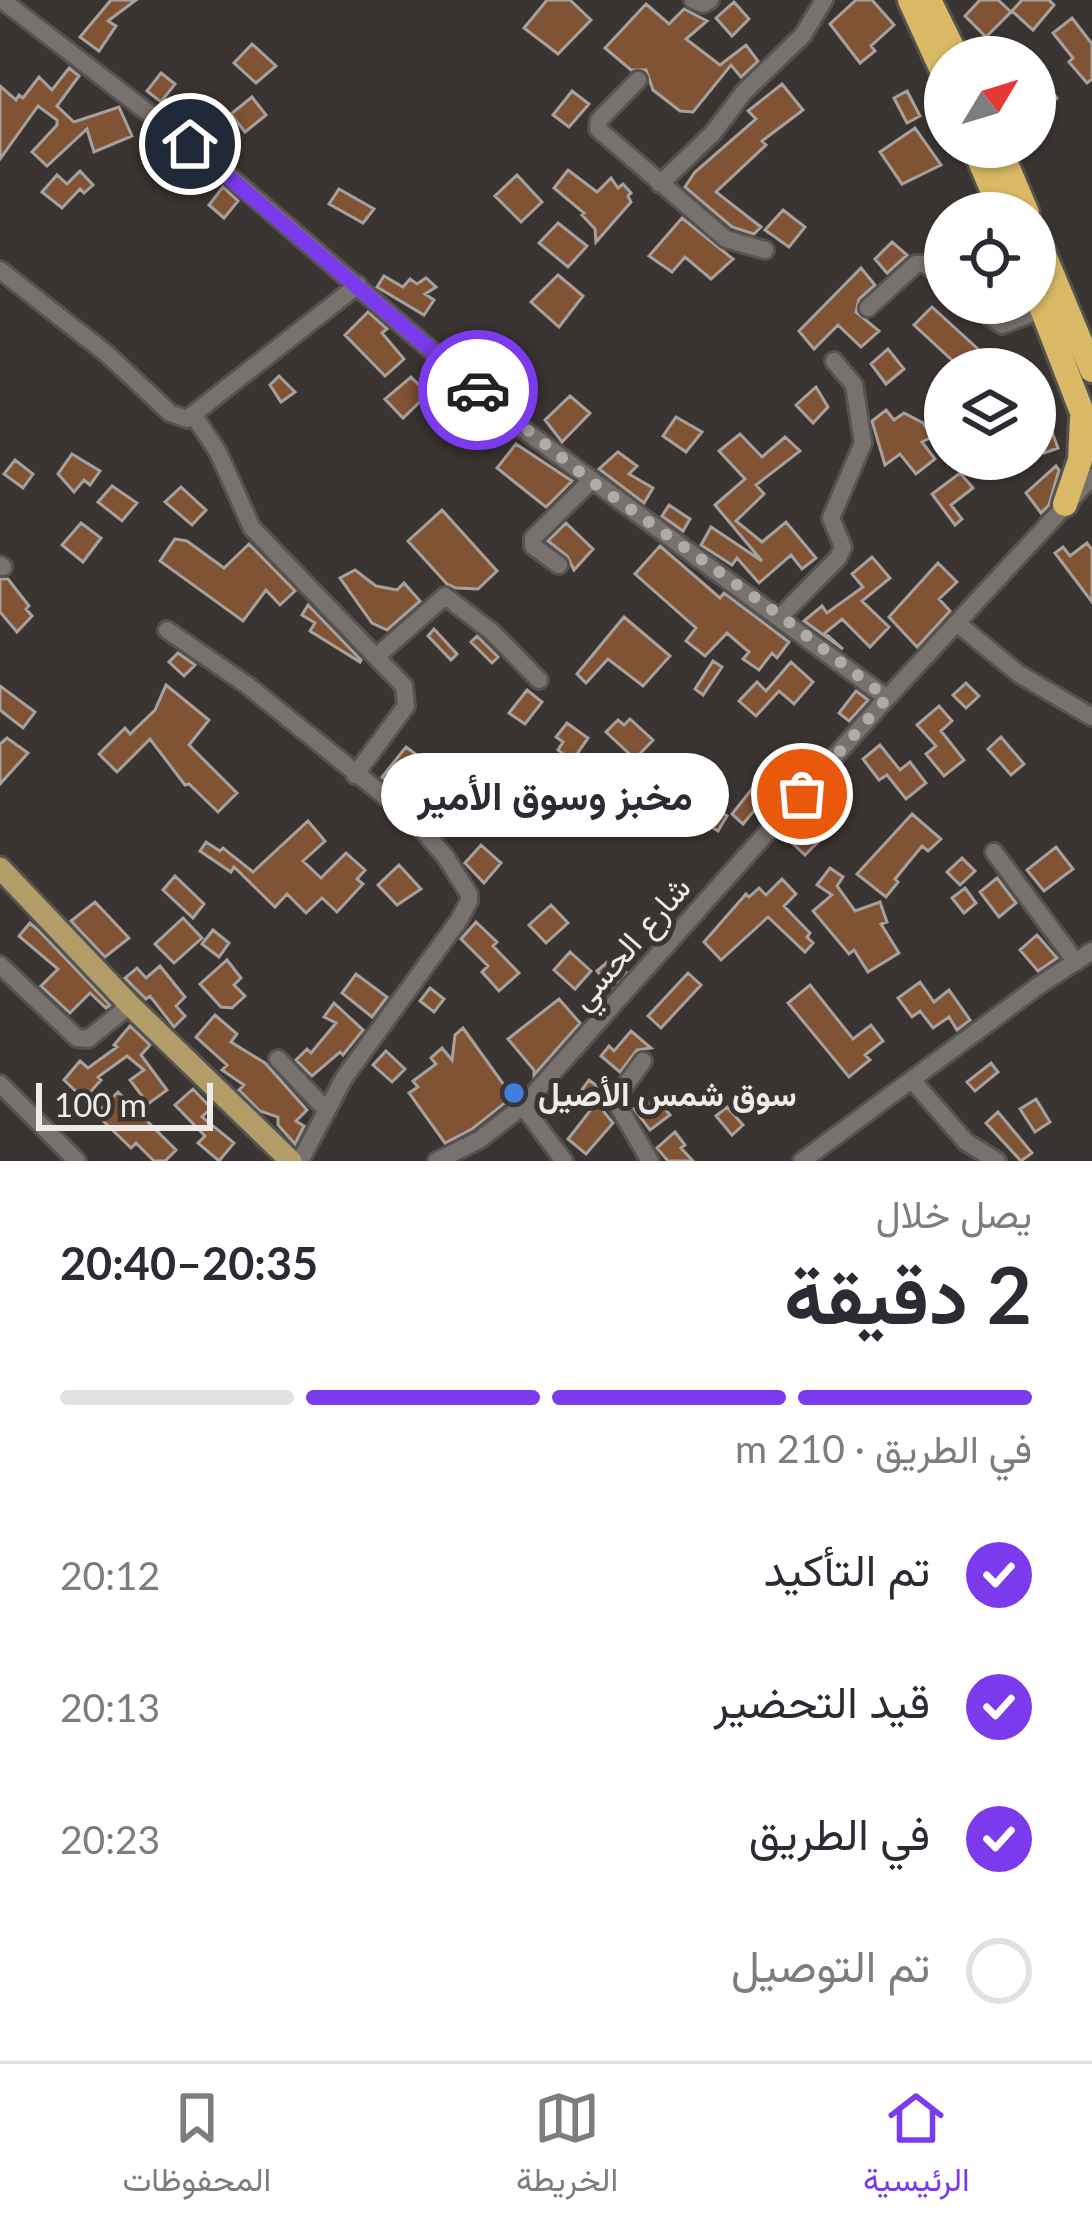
<!DOCTYPE html>
<html lang="ar">
<head>
<meta charset="utf-8">
<style>
  body { margin:0; font-family:Lato,Vazirmatn,sans-serif; background:#f2f2f3; color:#2b2b33; direction:rtl; height:100vh; display:flex; flex-direction:column; font-size:45px; white-space:nowrap }
  * { box-sizing:border-box; margin:0 }
  p { font-size:39px; color:#7c7c81 }
  .icon { flex:none; width:66px; height:66px; fill:none; stroke:currentColor; stroke-width:2; stroke-linecap:round; stroke-linejoin:round }
  .map { position:relative; height:1161px; overflow:hidden; direction:ltr }
  .details { display:flex; flex-direction:column; background:#fff; flex:1 }
  .details>* { flex:none }
  .needle { width:78px; rotate:52deg }
  .controls { position:absolute; left:924px; top:36px; display:grid; gap:24px }
  .controls a { display:grid; place-items:center; width:132px; height:132px; border-radius:50%; background:#fff; box-shadow:0 3px 9px #0004; font-size:60px }
  .scale { position:absolute; left:36px; bottom:30px; width:177px; box-sizing:border-box; padding-left:12px; border:6px solid #edeae8; border-top:0; font-size:33px; line-height:42px; white-space:nowrap; color:#edeae8; -webkit-text-stroke:9px #3a3532; paint-order:stroke }
  .pin { position:absolute; display:grid; place-items:center; width:102px; height:102px; color:#fff; margin:-51px; border:6px solid #fff; border-radius:50%; box-shadow:0 3px 12px #0007 }
  .courier { position:absolute; display:grid; place-items:center; width:120px; height:120px; margin:-60px; border:9px solid #7c3aed; border-radius:50%; background:#fff; color:#222; box-shadow:0 3px 15px #0007 }
  .bubble { position:absolute; height:84px; border-radius:42px; background:#fff; box-shadow:0 3px 9px #0004; font-size:39px; font-weight:700; line-height:84px; text-align:center; direction:rtl }
  .summary em { font-style:normal; font-weight:700 }
  .summary div { display:flex; flex-direction:column-reverse }
  .summary { display:flex; align-items:center; justify-content:space-between; height:204px; padding:0 60px }
  h1 { font-size:78px; font-weight:700; line-height:90px }
  .bar { display:grid; grid-template-columns:repeat(4,1fr); gap:18px 12px; align-content:center; height:144px; padding:0 60px }
  .bar i { height:15px; border-radius:9px; background:#e1e1e2 }
  .bar .current { background:#7c3aed }
  .bar p { grid-column:span 4 }
  ol { padding:0 60px; list-style:none }
  li { display:flex; align-items:center; gap:36px; height:132px }
  li p { margin-inline-start:auto }
  li .icon { padding:12px; border-radius:50%; background:#7c3aed; color:#fff; stroke-width:4 }
  li:last-child { color:#7c7c81 }
  li i { width:66px; height:66px; border:6px solid #e1e1e2; border-radius:50% }
  .tab-bar { display:flex; justify-content:space-around; align-items:center; height:168px; border-top:3px solid #e1e1e2; background:#fff; font-size:33px; color:#7c7c81 }
  .tab-bar a { display:grid; justify-items:center; gap:6px }
  .tab-bar .current { color:#7c3aed }
  .map>svg:first-child { display:block }
  .building { fill:#805334; stroke:#a7a19e; stroke-width:3 }
  .lines { fill:none; stroke-linecap:round; stroke-linejoin:round }
  .minor-casing { stroke:#565250; stroke-width:22 }
  .major-casing { stroke:#565250; stroke-width:27 }
  .highway-casing { stroke:#565250; stroke-width:30 }
  .minor { stroke:#78726e; stroke-width:16 }
  .major { stroke:#b29d69; stroke-width:21 }
  .highway { stroke:#d9b965; stroke-width:24 }
  .done { stroke:#aeaba8; stroke-width:12; stroke-dasharray:0 21.6 }
  .route { stroke:#7c3aed; stroke-width:15 }
  .shop-dot { fill:#3f7fe0; stroke:#3a3532; stroke-width:4.5 }
  .labels { text-anchor:middle; dominant-baseline:central; stroke-width:10; stroke-linejoin:round; paint-order:stroke }
  .street-label { font-size:33px; fill:#edeae8; stroke:#3a3532 }
  .poi-label { font-size:33px; font-weight:bold; fill:#edeae8; stroke:#3a3532; text-anchor:start }
</style>
</head>
<body>
<div class="map">
<svg width="1092" height="1161" viewBox="0 0 1092 1161">
  <rect width="100%" height="100%" fill="#3a3532"/>
  <path class="building" d="M111 0H136L108 21 116 26 99 51 80 37Z
    M547 0H570L591 20 558 54 524 28Z
    M856 0H872L894 25 871 46 875 51 860 63 830 24Z
    M980 0H998L1011 12 986 37 965 16Z
    M1022 0H1049L1054 5 1033 30 1012 11Z
    M734 2 749 19 732 36 716 18Z
    M646 4 669 24 684 9 707 21 686 39 720 65 746 45 758 61 741 77 731 65 693 112 680 111 653 90 646 70H631L605 48Z
    M1072 18 1092 44V79L1087 83 1069 62 1073 58 1053 33Z
    M252 44 276 66 256 83 234 63Z
    M69 68 79 76 57 106 74 122 119 107 132 136 94 152 87 129 47 166 32 152 57 125V120L38 106 0 159V86L16 100 19 95 23 98 39 77 52 90Z
    M1035 72 1057 98 1035 118Z
    M161 73 175 84 161 102 147 91Z
    M782 84 803 110 762 141 766 145 716 192 761 227 754 234 732 227 685 187 695 172 756 119 748 111Z
    M572 91 589 104 569 127 553 115Z
    M907 91 920 116 907 123 894 98Z
    M252 97 266 115 245 132 231 114Z
    M915 128 941 165 902 184 880 152Z
    M568 170 597 192 611 178 618 188 623 184 631 193 628 196 631 202 596 242 595 229 582 215 584 213 554 188Z
    M80 171 93 185 84 193 80 189 62 208 42 192 57 175 67 184Z
    M517 175 542 202 521 222 495 196Z
    M223 187 238 201 224 218 209 205Z
    M339 189 374 209 363 223 329 204Z
    M783 210 805 227 789 247 765 230Z
    M682 218 733 259 711 279 685 257 672 272 649 256Z
    M558 223 587 246 568 267 539 243Z
    M892 242 907 255 887 273 875 259Z
    M861 268 875 285 859 299 856 312 879 331 861 347 838 325 814 349 799 331Z
    M558 275 583 296 559 327 531 302Z
    M384 276 403 287 410 279 417 284 426 278 436 287 425 294 434 300 424 315 377 287Z
    M932 307 990 360 981 369H947L954 362 914 325Z
    M368 312 387 329 382 333 404 359 385 376 345 335Z
    M888 349 904 369 886 384 871 364Z
    M279 376 295 392 281 402 270 385Z
    M411 377 428 394 403 418 385 399Z
    M816 387 828 407 813 423 796 405Z
    M570 396 590 413 562 442 545 420Z
    M886 410 894 420 904 413 923 423 932 437 922 442 935 459 916 474 900 454 885 465 872 421Z
    M676 417 702 432 686 452 663 436Z
    M1047 419 1058 448 1044 453 1035 424Z
    M740 434 762 457 785 437 800 451 756 485 764 494 736 521 762 542 786 522 816 558 802 569 791 555 759 583 737 558 732 565 701 545 711 527 762 561 715 505 745 479 719 451Z
    M516 444 572 481 546 507 497 468Z
    M618 452 637 466 629 474 653 488 644 503 599 469Z
    M72 454 100 471 90 485 84 480 74 492 58 474Z
    M15 460 33 474 23 488 4 474Z
    M1056 466 1059 470 1049 505 1041 513 1026 493Z
    M960 473 973 488 951 505 962 519 955 525 932 494Z
    M112 486 137 503 122 521 98 502Z
    M181 487 206 510 192 525 165 502Z
    M669 505 690 519 683 531 662 516Z
    M442 510 497 571 478 589 456 588 447 584 408 541Z
    M81 523 101 538 83 562 62 545Z
    M566 523 593 549 574 570 567 556 548 541Z
    M175 539 187 541 224 568 249 544 295 591 280 605 266 590 243 621 160 561Z
    M1087 543 1092 550V602L1055 553 1063 547 1070 556Z
    M660 546 720 598 724 593 789 642 777 658 772 653 759 670 743 659 749 652 727 633 705 656 686 641 696 628 635 574Z
    M872 557 890 578 862 601 889 627 870 647 842 619 825 633 843 649 804 621 822 606 827 613 863 587 852 574Z
    M938 563 957 582 939 599 950 611 917 647 889 617Z
    M355 570 376 586 397 590 404 583 420 601 387 630 372 623 340 578Z
    M0 579H8L29 606 26 609 32 616 17 632 0 612Z
    M308 605 361 660 360 662 310 631 315 623 302 615Z
    M624 617 670 656 643 686 608 659 586 683 577 674Z
    M434 629 457 654 451 660 428 636Z
    M477 636 498 657 492 663 471 642Z
    M178 653 195 665 184 676 169 662Z
    M713 661 722 667 703 695 695 689Z
    M791 662 813 682 794 704 779 691 756 716 739 701 757 682 766 691Z
    M966 683 979 696 966 708 953 695Z
    M166 685 209 720 189 745 237 793 218 812 189 784 185 785 150 739 117 772 99 754 125 728 130 734 155 710Z
    M0 686 35 712 23 728 0 710Z
    M527 690 542 702 525 724 509 713Z
    M856 691 868 700 849 721 839 713Z
    M939 706 952 721 941 731 964 760 944 776 926 754 936 746 917 725Z
    M630 719 653 740 635 759 606 732 618 720 624 725Z
    M567 723 588 738 572 761 558 750 563 742 556 737Z
    M1001 737 1024 764 1011 775 988 749Z
    M7 738 28 753 0 784V744Z
    M880 745 900 770 910 762 926 783 906 799 887 775 879 780 863 759Z
    M406 747 430 765 405 796 382 777Z
    M653 767 662 775 666 770 677 781 662 798 641 780Z
    M767 770 789 788 766 814 757 807 743 824 732 814Z
    M532 774 546 786 543 791 551 797 548 801 553 805 541 826 513 807Z
    M614 787 644 802 631 826 602 812Z
    M713 807 727 816 718 831 703 822Z
    M912 814 941 839 928 851 922 846 895 879 898 882 886 897 857 874Z
    M308 821 325 841 303 861 321 878 346 853 365 870 357 879 363 884 337 912 322 898 306 913 287 894 275 907 234 867 231 872 200 851 206 842 220 851 223 848 253 872Z
    M806 826 820 840 805 855 791 842Z
    M481 845 501 863 484 883 465 863Z
    M1056 847 1073 869 1044 891 1027 870Z
    M962 858 975 871 960 885 947 872Z
    M399 865 421 889 397 905 378 885Z
    M830 868 843 877 837 886 855 911 880 902 887 922 881 924 899 953 868 972 854 950 849 954 813 911 832 895 817 885Z
    M175 876 204 904 193 918 163 890Z
    M997 878 1016 903 999 917 980 892Z
    M782 879 796 894 784 906 810 933 807 937 813 943 805 952 768 917 721 960 704 942 746 894 749 897 759 888 766 895Z
    M965 888 976 903 964 913 952 898Z
    M95 902 129 938 105 957 71 921Z
    M551 905 568 923 546 943 529 925Z
    M183 918 202 938 174 963 155 944Z
    M476 922 497 942 493 946 519 973 499 991 482 972 488 966 461 939Z
    M30 923 38 930 110 1005 106 1008 90 993 70 1013 41 986 58 969 19 936Z
    M213 930 229 943 219 957 202 944Z
    M1037 935 1057 958 1038 971 1020 950Z
    M570 952 591 971 575 989 554 970Z
    M613 957 626 972 611 988 597 971Z
    M227 960 241 978 234 985 245 996 232 1008 221 1007 200 984Z
    M160 966 185 997 176 1006 185 1016 174 1027 150 996 146 999 125 978 137 968 146 978Z
    M688 973 701 985 661 1028 648 1016Z
    M356 974 387 997 372 1017 342 993Z
    M920 982 934 1002 949 990 970 1020 957 1030 949 1017 933 1028 920 1011 912 1017 898 998Z
    M810 985 853 1039 871 1025 883 1041 865 1055 870 1060 849 1077 788 1003Z
    M430 988 444 999 434 1012 420 1001Z
    M559 999 580 1023 534 1075V1070L508 1039Z
    M334 1003 363 1030 343 1055 340 1052 312 1076 296 1060 307 1049 311 1053 336 1023 324 1017Z
    M215 1015 237 1034 231 1042 265 1063 307 1110 296 1121 304 1126 295 1144 278 1125V1117L260 1111 239 1090 244 1085 222 1070 227 1065 196 1037Z
    M130 1026 150 1045 141 1055 167 1090 148 1104 130 1080 144 1070 127 1056 98 1077 101 1080 84 1099 64 1080 80 1061 88 1068 117 1047 114 1045Z
    M463 1028 509 1092 516 1086 520 1091 472 1129 445 1143 409 1093 418 1087 413 1081 436 1064 431 1058 442 1048 452 1060 455 1035Z
    M631 1031 651 1048 637 1050 620 1072 601 1056 609 1046 614 1051Z
    M386 1051 405 1069 392 1082 373 1065Z
    M991 1063 998 1072 975 1091 967 1082Z
    M589 1080 605 1092 604 1112 613 1123 586 1154 568 1139 590 1111 575 1099Z
    M193 1089 211 1108 202 1117 234 1143 219 1161 198 1143 205 1136 175 1105Z
    M118 1092 176 1150 165 1161H154L136 1143 131 1148 96 1114Z
    M653 1094 670 1115 650 1130 634 1109Z
    M1036 1099 1050 1122 1035 1132 1020 1109Z
    M727 1107 743 1125 732 1135 716 1116Z
    M998 1112 1032 1153 1021 1161 986 1123Z
    M675 1132 685 1145 681 1148 693 1161H668L657 1148Z"/>
  <g class="lines">
    <defs>
      <path id="minor" d="M2 0 220 168 519 426 887 698
        M693 0 703 4 710 0
        M638 80 599 120 598 129 726 239 765 250
        M660 184 713 133 744 92 803 35 824 0
        M0 270 107 354 170 413 187 419 358 285
        M970 303 1002 325 1043 309
        M868 308 916 264H925L945 279
        M194 416 218 452 252 528 404 686 406 706 355 775
        M0 565 3 567
        M559 565 533 546V538L591 481
        M781 616 838 558 843 547 831 518 863 443 854 385 834 361
        M957 623 1019 674 1092 717
        M167 630 247 685 412 818 445 856 469 894V901L459 920 344 1078 300 1161
        M377 656 445 596 492 632 539 680
        M994 852 1076 962
        M0 965 77 1038 88 1039 130 1005
        M278 1059 327 1111
        M643 1061 617 1097V1104L650 1161
        M912 1080 966 1142 997 1161
        M0 1084 77 1161
        M523 1106 564 1161
        M437 1161 479 1140 523 1106 887 698 1092 477
        M802 1161 1038 986 1092 951"/>
      <path id="major" d="M0 868 130 1005 291 1161"/>
      <path id="highway" d="M910 0 945 77
        M929 0 957 57
        M974 147 1002 213
        M999 147 1027 213
        M1035 233 1092 370
        M1035 291 1092 438
        M1065 504 1080 460 1082 419"/>
    </defs>
    <use href="#minor" class="minor-casing"/>
    <use href="#major" class="major-casing"/>
    <use href="#highway" class="highway-casing"/>
    <use href="#minor" class="minor"/>
    <use href="#major" class="major"/>
    <use href="#highway" class="highway"/>
  </g>
  <g class="lines">
    <path class="done" d="M478 390 591 481 781 616 887 698 802 794"/>
    <path class="route" d="M190 144 478 390"/>
  </g>
  <circle class="shop-dot" cx="514" cy="1093" r="12"/>
  <g class="labels">
    <g class="street-label">
      <text transform="translate(629 942) rotate(-49)">شارع الحسي</text>
    </g>
    <g class="poi-label">
      <text x="538" y="1093">سوق شمس الأصيل</text>
    </g>
  </g>
</svg>
<div class="controls">
<a><svg class="needle" viewBox="-14 -14 28 28"><path d="M0-13l5 13h-10z" fill="#e53935"/><path d="M0 13l5-13h-10z" fill="#7c7c81"/></svg></a>
<a><svg class="icon" aria-label="locate" viewBox="0 0 24 24"><circle cx="12" cy="12" r="6"/><path d="M12 2v4M12 18v4M2 12h4M18 12h4"/></svg></a>
<a><svg class="icon" aria-label="layers" viewBox="0 0 24 24"><path d="M12 4l9 5-9 5-9-5zM3 14l9 5 9-5"/></svg></a>
</div>
<div class="scale">100 m</div>
<div class="pin" style="left:802px;top:794px;background:#ea580c"><svg class="icon" aria-label="bag" viewBox="0 0 24 24"><path d="M5 8h14l-1 12H6zM9 8a3 3 0 0 1 6 0"/></svg></div>
<div class="pin" style="left:190px;top:144px;background:#1f2937"><svg class="icon" aria-label="home" viewBox="0 0 24 24"><path d="M3 11l9-7 9 7M6 9v11h12V9"/></svg></div>
<div class="courier" style="left:478px;top:390px"><svg class="icon" aria-label="car" viewBox="0 0 24 24"><path d="M5 17H2v-5l4-1 3-4h7l3 4 3 1v5h-3M9 17h6M6 11h13"/><circle cx="7" cy="17" r="2"/><circle cx="17" cy="17" r="2"/></svg></div>
<div class="bubble" style="left:381px;top:753px;width:348px">مخبز وسوق الأمير</div>
</div>
<section class="details">
<div class="summary"><div><h1>2 دقيقة</h1><p>يصل خلال</p></div><em>20:35–20:40</em></div>
<div class="bar"><i class="current"></i><i class="current"></i><i class="current"></i><i></i><p>في الطريق · 210 m</p></div>
<ol>
<li><svg class="icon" aria-label="check" viewBox="0 0 24 24"><path d="M5 12l5 5 9-10"/></svg>تم التأكيد<p>20:12</p></li>
<li><svg class="icon" aria-label="check" viewBox="0 0 24 24"><path d="M5 12l5 5 9-10"/></svg>قيد التحضير<p>20:13</p></li>
<li><svg class="icon" aria-label="check" viewBox="0 0 24 24"><path d="M5 12l5 5 9-10"/></svg>في الطريق<p>20:23</p></li>
<li><i></i>تم التوصيل</li>
</ol>
</section>
<nav class="tab-bar">
<a class="current"><svg class="icon" aria-label="home" viewBox="0 0 24 24"><path d="M3 11l9-7 9 7M6 9v11h12V9"/></svg>الرئيسية</a>
<a><svg class="icon" aria-label="map" viewBox="0 0 24 24"><path d="M3 6l6-2 6 2 6-2v14l-6 2-6-2-6 2zM9 4v14M15 6v14"/></svg>الخريطة</a>
<a><svg class="icon" aria-label="saved" viewBox="0 0 24 24"><path d="M7 4h10v16l-5-4-5 4z"/></svg>المحفوظات</a>
</nav>
</body>
</html>
